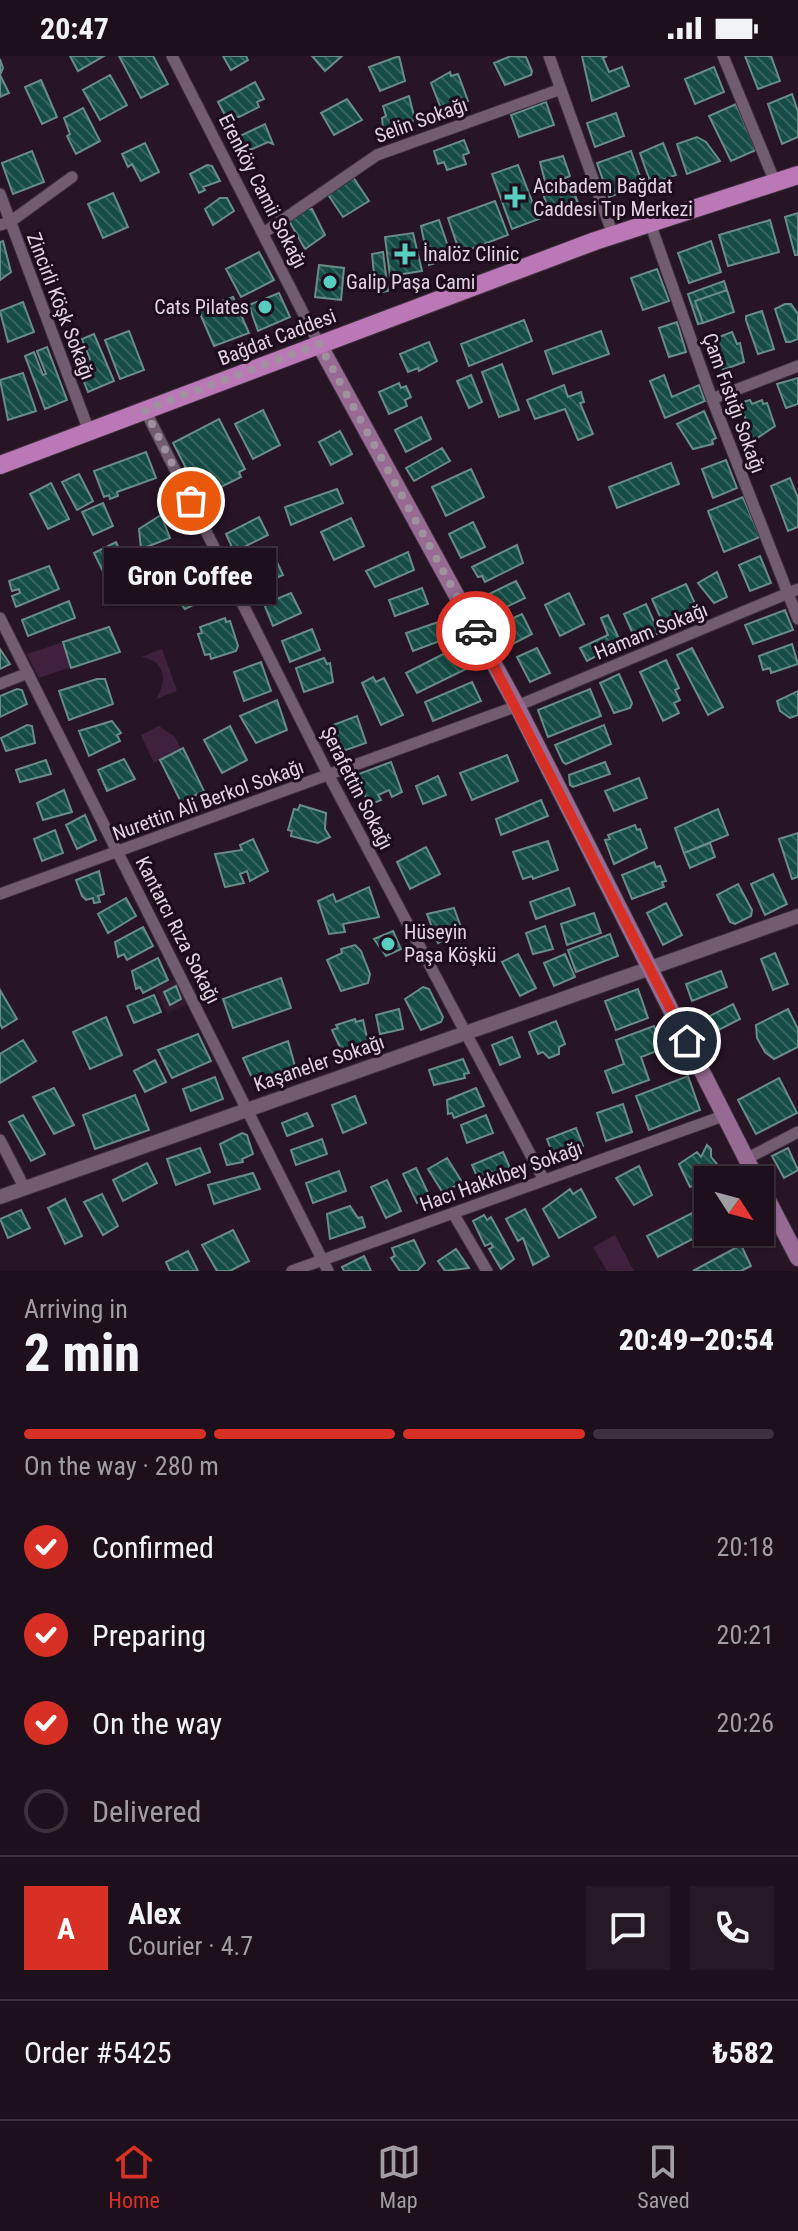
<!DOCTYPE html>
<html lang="en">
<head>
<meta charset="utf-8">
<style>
  body { margin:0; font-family:"Roboto Condensed",sans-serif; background:#251925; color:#f1f3f6; height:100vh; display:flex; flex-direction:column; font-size:30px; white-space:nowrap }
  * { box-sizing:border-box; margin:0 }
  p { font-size:26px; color:#a09da3 }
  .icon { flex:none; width:44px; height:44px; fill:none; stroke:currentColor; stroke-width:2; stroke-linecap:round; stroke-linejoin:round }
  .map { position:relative; height:1215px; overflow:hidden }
  .details { display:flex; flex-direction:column; background:#1d101c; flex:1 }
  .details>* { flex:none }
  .needle { width:52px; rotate:126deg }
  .fabs { position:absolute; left:694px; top:1110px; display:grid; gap:16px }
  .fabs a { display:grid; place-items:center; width:80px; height:80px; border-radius:0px; background:#1d101c; box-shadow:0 2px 6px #0004,0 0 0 2px #3b303b; font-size:40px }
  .pin { position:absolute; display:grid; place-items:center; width:68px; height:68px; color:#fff; margin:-34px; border:4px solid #fff; border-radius:50%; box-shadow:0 2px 8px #0007 }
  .courier { position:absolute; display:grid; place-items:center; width:80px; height:80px; margin:-40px; border:6px solid #d93025; border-radius:50%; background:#fff; color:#222; box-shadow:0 2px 10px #0007 }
  .bubble { position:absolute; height:56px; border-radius:0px; background:#1d101c; box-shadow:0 2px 6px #0004,0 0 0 2px #3b303b; font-size:26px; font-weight:800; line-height:56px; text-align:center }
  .summary em { font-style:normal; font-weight:800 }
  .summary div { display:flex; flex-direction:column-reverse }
  .summary { display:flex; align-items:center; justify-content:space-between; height:136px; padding:0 24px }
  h1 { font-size:52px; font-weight:800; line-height:60px }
  .bar { display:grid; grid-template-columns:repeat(4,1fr); gap:12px 8px; align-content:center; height:96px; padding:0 24px }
  .bar i { height:10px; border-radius:6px; background:#3b303b }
  .bar .selected { background:#d93025 }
  .bar p { grid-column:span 4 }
  .line { display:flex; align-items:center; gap:20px; padding:0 24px; border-top:2px solid #3b303b }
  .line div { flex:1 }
  .round { display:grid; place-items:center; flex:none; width:84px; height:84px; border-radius:0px; background:#251925 }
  ol { padding:0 24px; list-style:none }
  li { display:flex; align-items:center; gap:24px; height:88px }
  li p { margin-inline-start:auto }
  li .icon { padding:8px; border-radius:50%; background:#d93025; color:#fff; stroke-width:4 }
  li:last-child { color:#a09da3 }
  li i { width:44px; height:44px; border:4px solid #3b303b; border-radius:50% }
  .status { display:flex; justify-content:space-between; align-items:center; height:56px; padding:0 40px; background:#1d101c; direction:ltr }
  .status svg { height:22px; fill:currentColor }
  .tabs { display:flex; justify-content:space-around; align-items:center; height:112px; border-top:2px solid #3b303b; background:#1d101c; font-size:22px; color:#a09da3 }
  .tabs a { display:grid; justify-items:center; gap:4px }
  .tabs .selected { color:#d93025 }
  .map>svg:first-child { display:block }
  .built { fill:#321b31 }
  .green { fill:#3f213d }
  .building { fill:url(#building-back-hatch); stroke:#698c87; stroke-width:2 }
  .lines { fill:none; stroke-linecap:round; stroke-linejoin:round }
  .minor-casing { stroke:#3d303c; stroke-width:13 }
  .tertiary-casing { stroke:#3d303c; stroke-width:16 }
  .secondary-casing { stroke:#3d303c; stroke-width:18 }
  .primary-casing { stroke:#3d303c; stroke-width:20 }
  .minor { stroke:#725c70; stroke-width:11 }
  .tertiary { stroke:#725c70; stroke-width:14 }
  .secondary { stroke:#976a93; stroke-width:16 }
  .primary { stroke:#bb78b6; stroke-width:18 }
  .done { stroke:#9f919e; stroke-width:8; stroke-dasharray:0 14.4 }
  .route { stroke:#d93025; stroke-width:10 }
  .poi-dot { fill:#58cec0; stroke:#1d0c1c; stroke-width:3 }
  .labels { text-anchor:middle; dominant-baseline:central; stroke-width:6; stroke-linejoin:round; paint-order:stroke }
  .street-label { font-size:20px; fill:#e0d4df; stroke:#1d0c1c }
  .poi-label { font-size:20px; fill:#e0d4df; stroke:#1d0c1c; text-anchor:start }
</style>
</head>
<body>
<div class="status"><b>20:47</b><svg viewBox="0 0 49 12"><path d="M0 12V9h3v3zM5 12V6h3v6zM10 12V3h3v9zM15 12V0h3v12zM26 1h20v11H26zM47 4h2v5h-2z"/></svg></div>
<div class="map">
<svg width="798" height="1215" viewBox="0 0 798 1215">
  <defs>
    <pattern id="building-back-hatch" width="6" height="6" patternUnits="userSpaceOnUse" patternTransform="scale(2)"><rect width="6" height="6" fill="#154c46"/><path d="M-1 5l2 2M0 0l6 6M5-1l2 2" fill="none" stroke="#376560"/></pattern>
  </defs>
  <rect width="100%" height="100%" fill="#271526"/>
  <path class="built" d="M178 922 190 947 167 958 155 932Z"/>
  <path class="green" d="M63 586 71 611 39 622 27 598Z
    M162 593 177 635 156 643C168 625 165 604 141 601Z
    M159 670 175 681 181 693 154 707 141 679Z
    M615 1179 634 1215H607L593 1191Z"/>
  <path class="building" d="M70 0H104L78 15Z
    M119 0H153L168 28 141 42Z
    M223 0H246L248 4 231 14Z
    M312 0H342L325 15Z
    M399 0 405 25 380 35 369 11Z
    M511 0 526 1 532 15 531 19 505 29 494 7Z
    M582 0H607L603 2 609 16 622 11 629 30 592 45Z
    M745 0H771L780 25 758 33Z
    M0 3 3 12 0 19 9 37 0 41Z
    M714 11 724 36 695 48 685 23Z
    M450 16 451 20 458 18 468 45 442 55 431 27Z
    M110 19 127 49 100 64 83 34Z
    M41 24 57 61 42 68 25 31Z
    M255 26 264 43 257 46 259 51 239 61 225 59 218 46Z
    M792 38 798 56V81L782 88 768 48Z
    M409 40 415 64 387 75 383 72 382 62 386 60 383 50Z
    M347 43 362 64 334 79 321 57Z
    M546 46 554 69 519 81 511 59Z
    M736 48 756 94 731 105 709 60Z
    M83 52 100 85 76 98 67 80 70 78 64 62Z
    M616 57 624 80 595 91 587 67Z
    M265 68 273 88 268 86 250 94 248 90 245 92 238 81Z
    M697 81 706 86 720 105 687 118 677 88Z
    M464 84 469 97 463 99 466 108 447 114 444 106 438 108 434 95Z
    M145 87 159 116 141 125 132 108 128 111 122 98Z
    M663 87 676 119 651 128 640 97Z
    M32 95 44 126 13 138 2 107Z
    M631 95 643 129 609 141 597 107Z
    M563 100 570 120 563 123 565 127 553 132 551 127 546 129 540 106Z
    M207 109 212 110 220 125 203 131 205 134 199 137 190 118Z
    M518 109 539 163 512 173 492 118Z
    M353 121 369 145 343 161 327 137Z
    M569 125 579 149 551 160 542 135Z
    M113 137 128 171 103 182 88 148Z
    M220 142H227L234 155 213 169 205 153Z
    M495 145 508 179 460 197 448 162Z
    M306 153H312L325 179 305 193 288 163Z
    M798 157V199H795L785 161Z
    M439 164 452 202 429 209 421 170Z
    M770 164 779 196 728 210 719 179Z
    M413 177 422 215 390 220 385 181Z
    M3 185 11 216 0 224V186Z
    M711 185 721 216 689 227 678 197Z
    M259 196 274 224 241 241 226 213Z
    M383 196 388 235 376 237 372 198Z
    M319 209 344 212 341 244 315 241Z
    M657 213 669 245 643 254 631 222Z
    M724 225 727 234 695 245 703 267 698 268 688 238Z
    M727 234 734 256 703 267 695 245Z
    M279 237 290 261 258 275 249 249Z
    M233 241 249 277 214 290 198 253Z
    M23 246 34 276 8 286 0 255Z
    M785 248H791L798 258V283L790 286H786L775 253Z
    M762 255 774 293 758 298 746 264V260Z
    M524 264 532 285 469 310 461 288Z
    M677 266 686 296 669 301 659 272Z
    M129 275 144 314 120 323 105 284Z
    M601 275 609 298 553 318 545 295Z
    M732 276 737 288 740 287 744 306 723 314 711 284Z
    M94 278 114 325 88 336 69 288 79 284 87 304 90 303 82 283Z
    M429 286 437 305 419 315 418 312 408 316 400 298Z
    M47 291 67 344 45 353 25 300 34 296 43 319 46 318 37 295Z
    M502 308 519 354 499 361 482 316Z
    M23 317 36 355 8 364 0 324Z
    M471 319 482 346 469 352 457 325Z
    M664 319 672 341 699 329 705 345 665 362 650 325Z
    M798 322V348L786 352 777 328Z
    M399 327 401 332 406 330 411 341 405 344 407 350 389 358 379 336Z
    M564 329 568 341 581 336 584 346 580 347 593 378 578 384 565 353 535 363 527 344Z
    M750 344 752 348 762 344 763 348 767 347 775 370 753 385 740 347Z
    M263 354 280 389 253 403 235 368Z
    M704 355 716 382 712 384 713 388 693 393 677 368Z
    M421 361 431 383 406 396 395 374Z
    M219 363 245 413 239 416 241 421 201 441 173 387Z
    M340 375 352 398 331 409 319 386Z
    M442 392 450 405 414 425 406 412Z
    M146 396 156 422 117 436 118 440 110 443 109 439 104 441 94 415Z
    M726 404 737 432 713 442 702 413Z
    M671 407 679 428 617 452 609 431Z
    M471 413 484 441 446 460 432 431Z
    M79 418 93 445 77 454 62 426Z
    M790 422 798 442V471L788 475 771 430Z
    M51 427 69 463 48 473 30 438Z
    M337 433 343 447 291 469 285 451Z
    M743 441 760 481 724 496 708 455Z
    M103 447 113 470 93 479 82 456Z
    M161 459 170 482 141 493 139 473Z
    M259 461 268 479 234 496 226 478Z
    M351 462 364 490 334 504 321 476Z
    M473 466 485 491 461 502 449 478Z
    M116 486 130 518 109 528 94 497Z
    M517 489 523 507 485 526 482 520 478 521 472 511Z
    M270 491 283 519 253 532 240 505Z
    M408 496 414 514 375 531 366 515Z
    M760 500 771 527 750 535 739 509Z
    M49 510 59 533 16 551 12 540 20 537 19 533 12 535 9 525Z
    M199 512 212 540 185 553 177 543 172 525 181 521 179 517Z
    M717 516 727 541 714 547 698 527Z
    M516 525 525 542 490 559 481 542Z
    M686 528 697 552 663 567 652 543Z
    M422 532 428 548 395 560 389 544Z
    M291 537 301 557 273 570 264 548Z
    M569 537 584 568 560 580 545 549Z
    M69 545 75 562 28 580 22 564Z
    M646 548 659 577 637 587 624 558Z
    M785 554 793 574 753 588 745 569Z
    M522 558 532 578 507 591 496 570Z
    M608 559 621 587 587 605 580 592 608 579 601 562Z
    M225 562 226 566 230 565 238 590 236 595 211 603 210 598 205 599 198 578 202 577 200 571Z
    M441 565 448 582 413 595 406 577Z
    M109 571 120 596 71 612 63 586Z
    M312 573 320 594 290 606 282 585Z
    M792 588 798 608 771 617 770 612 763 614 759 600Z
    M455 592 466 613 417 637 406 617Z
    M537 592 550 617 530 626 517 601Z
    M692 592 723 651 708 659 677 599Z
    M0 593 10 608 0 613Z
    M324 602 327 608 330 607 333 626 304 636 296 612Z
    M666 604 679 632 675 634 680 644 674 647 679 657 663 665 640 616Z
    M261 606 271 635 244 645 234 616Z
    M619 618 632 647 630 652 614 657 600 627Z
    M373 621 376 626 384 622 403 659 381 669 362 627Z
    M97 623H105L113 648 69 664 59 635Z
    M472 626 481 645 433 665 425 646Z
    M17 633 22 634 27 648 0 661V640Z
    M590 633 601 660 548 681 538 654Z
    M798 635V659L790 662 780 655 777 645Z
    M277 644 287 674 256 687 240 660Z
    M357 660 366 687 343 695 333 669Z
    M112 665 121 677 117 679 120 685 89 700 79 675Z
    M27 669 32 670 35 687 6 695 1 682Z
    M604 669 611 688 566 708 563 706 555 689Z
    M230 670 247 704 222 717 204 684Z
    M183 692 204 735 181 746 160 704Z
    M507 699 518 725 472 744 460 717Z
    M124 703 135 723 107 735 98 714Z
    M46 704 51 718 20 726 16 714Z
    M391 706 402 736 392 741 389 734 378 739 381 744 369 749 356 719Z
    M605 706 610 718 573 731 570 729 569 719Z
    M438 720 446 739 423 748 416 730Z
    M639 722 647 742 614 755 605 735Z
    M64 734 72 756 43 764 37 747Z
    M541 744 548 760 501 779 496 763Z
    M300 749 326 757 325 773 330 781 318 787 291 780 292 775 288 774 294 753 298 754Z
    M718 753 728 779 684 797 675 772Z
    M85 759 96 784 77 793 66 769Z
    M635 769 637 774 640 773 647 792 614 808 605 784 610 783 608 779Z
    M55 774 63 797 42 805 34 783Z
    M798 777V821L792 823 779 783Z
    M253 783 268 815 250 825 247 815 240 818 244 827 225 831 215 798 242 794 240 789Z
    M548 785 558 814 533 823 532 820 523 823 513 796Z
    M710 787 715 801 690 812 684 797Z
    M426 791 440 818 410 833 397 806Z
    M654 806 656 811 660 810 666 825 662 826 664 831 632 843 622 819Z
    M99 815 104 838 98 840 100 846 94 847 93 842 86 844 82 840 76 824Z
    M773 818 787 848 765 859 751 828Z
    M738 828 752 854 751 860 735 868 730 866 717 839Z
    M369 831 379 861 343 868 345 876 329 878 318 845 333 838 336 846Z
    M569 832 575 849 536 863 530 846Z
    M126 842 136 860 108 877 98 858Z
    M666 847 682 879 663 889 647 857Z
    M454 852 462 874 438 887 427 858Z
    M594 857 601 877 567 889 561 868Z
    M545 870 553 893 533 898 526 877Z
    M143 871 153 890 127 904 124 898 118 901 115 886Z
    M393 875 401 893 386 900 374 883Z
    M610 878 618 900 576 916 568 894Z
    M355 889 361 895 370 918 368 927 341 935 327 904 342 897 341 893Z
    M775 897 788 928 773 934 761 903Z
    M518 898 536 932 520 940 502 906Z
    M565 898 575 921 554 930 544 907Z
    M158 902 168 924 143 937 140 931 136 933 132 915Z
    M721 915 727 931 692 945 686 928Z
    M281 922 291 952 233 972 223 943Z
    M176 930 181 943 170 949 164 936Z
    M423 931 429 933 443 961 441 966 421 974 405 943Z
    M638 933 648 962 616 974 605 945Z
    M0 934 17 963 2 972 0 967Z
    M154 939 161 956 134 967 127 950Z
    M733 948 740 963 709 979 702 964Z
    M399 953 403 973 380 978 376 959Z
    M788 953 798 973V991L774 1003 765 996 757 982 756 969Z
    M106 961 122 999 90 1013 73 976Z
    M355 963 356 966 363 964 370 994 345 1002 332 974 338 972 336 969Z
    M556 965 565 988 559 991V998L549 1002 543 996 538 998 529 976Z
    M654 970 662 993 641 1001 649 1024 613 1037 605 1015 624 1008 616 984Z
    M198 978 211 1005 172 1022 158 994Z
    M512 981 520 1001 500 1009 492 989Z
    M23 984 36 1005 0 1027V998Z
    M288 985 298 1021 257 1033 243 1002Z
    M463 1003 469 1017 464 1018 465 1022 434 1029 429 1014Z
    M155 1004 166 1026 145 1036 134 1015Z
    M688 1020 700 1054 649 1074 636 1040Z
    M215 1021 223 1043 191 1055 183 1033Z
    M779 1022 797 1057 756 1078 738 1044Z
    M54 1032 74 1069 54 1078 33 1041Z
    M476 1032 484 1050 454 1062 452 1057 448 1058 447 1044Z
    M135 1039 149 1074 95 1093 83 1059Z
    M355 1040 366 1067 343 1077 332 1049Z
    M623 1048 632 1076 606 1085 597 1057Z
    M307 1057 313 1070 287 1080 282 1067Z
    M23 1059 45 1098 31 1105 9 1066Z
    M486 1059 493 1077 467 1087 461 1069Z
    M576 1072 583 1090 554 1101 547 1083Z
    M242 1077 247 1079 253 1098 242 1103 243 1106 227 1109 220 1088Z
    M322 1083 327 1098 296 1109 291 1094Z
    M707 1089 711 1093V1101L722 1114V1119L708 1118 711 1123 690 1131 679 1108 697 1096 701 1101Z
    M200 1092 210 1116 176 1129 167 1103Z
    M788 1092 798 1114 784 1122 772 1100Z
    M503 1096 510 1112 479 1125 472 1109Z
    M447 1102 462 1126 443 1137 428 1113Z
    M147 1107 157 1127 123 1145 113 1124Z
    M639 1110 652 1139 634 1149 616 1122Z
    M416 1112 430 1141 417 1147 403 1118Z
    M339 1115 346 1135 313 1147 306 1127Z
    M253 1117 260 1133 214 1148 208 1129Z
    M387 1124 401 1155 386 1162 371 1131Z
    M570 1133 573 1138 581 1133 596 1161 559 1182 543 1153Z
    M102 1138 118 1170 103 1179 84 1146Z
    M65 1143 82 1180 65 1188 48 1152Z
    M350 1150 358 1162 362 1161 365 1171 330 1183 327 1158Z
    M525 1153 549 1200 533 1209 523 1182 518 1185 506 1163Z
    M21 1154 30 1172 8 1182 0 1163Z
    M696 1155 706 1176 658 1201 647 1180Z
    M484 1159 487 1164 491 1161 514 1203 501 1213 489 1193 493 1191 491 1187 485 1190 473 1165Z
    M233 1174 249 1205 230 1215H217L202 1189Z
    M414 1184 425 1207 417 1215H400L391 1202 395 1200 392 1192Z
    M741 1189 751 1210 741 1215H693Z
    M456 1193 469 1212 445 1215 438 1205Z
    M188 1195 198 1215H170L166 1206Z
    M364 1200 371 1215H344L342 1211Z"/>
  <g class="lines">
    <defs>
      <path id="minor" d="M172 0 319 288
        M549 0 613 179
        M723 0 775 126
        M0 138 89 375
        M650 167 712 343 798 563
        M0 169 10 166 72 121
        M265 176 377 99 561 33
        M712 343 798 310
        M145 354 329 720 544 1124
        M0 562 328 1215
        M0 628 28 617
        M0 838 517 650 798 533
        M0 1084 24 1131
        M746 1103 798 1076
        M453 1157 487 1215
        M292 1215 723 1060"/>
      <path id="tertiary" d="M0 1141 798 860"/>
      <path id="secondary" d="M319 288 517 650 757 1124
        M760 1129 798 1202"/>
      <path id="primary" d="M0 409 595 185 798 119"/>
    </defs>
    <use href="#minor" class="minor-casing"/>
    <use href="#tertiary" class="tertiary-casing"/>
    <use href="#secondary" class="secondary-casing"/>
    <use href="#primary" class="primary-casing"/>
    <use href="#minor" class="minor"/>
    <use href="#tertiary" class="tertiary"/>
    <use href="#secondary" class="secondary"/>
    <use href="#primary" class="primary"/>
  </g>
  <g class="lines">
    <path class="done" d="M191 445 145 354 319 288 476 575"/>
    <path class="route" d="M476 575 687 985"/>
  </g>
  <g class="poi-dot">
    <path d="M511 129h8v8h8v8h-8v8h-8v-8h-8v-8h8z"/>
    <path d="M401 186h8v8h8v8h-8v8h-8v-8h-8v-8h8z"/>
    <circle cx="330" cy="226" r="8"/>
    <circle cx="265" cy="251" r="8"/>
    <circle cx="388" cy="888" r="8"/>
  </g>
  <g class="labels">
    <g class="street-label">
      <text transform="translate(421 64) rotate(-20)">Selin Sokağı</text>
      <text transform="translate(263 135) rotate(63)">Erenköy Camii Sokağı</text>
      <text transform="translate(61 250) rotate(69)">Zincirli Köşk Sokağı</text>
      <text transform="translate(277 281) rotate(-21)">Bağdat Caddesi</text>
      <text transform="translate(734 347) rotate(70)">Çam Fıstığı Sokağı</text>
      <text transform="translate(651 575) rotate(-22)">Hamam Sokağı</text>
      <text transform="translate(357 732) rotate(63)">Şerafettin Sokağı</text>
      <text transform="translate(208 744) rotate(-20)">Nurettin Ali Berkol Sokağı</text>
      <text transform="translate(178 874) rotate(63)">Kantarcı Rıza Sokağı</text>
      <text transform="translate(319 1007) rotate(-19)">Kaşaneler Sokağı</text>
      <text transform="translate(501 1120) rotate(-20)">Hacı Hakkıbey Sokağı</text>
    </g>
    <g class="poi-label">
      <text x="533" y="130">Acıbadem Bağdat<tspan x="533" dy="23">Caddesi Tıp Merkezi</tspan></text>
      <text x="423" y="198">İnalöz Clinic</text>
      <text x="346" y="226">Galip Paşa Cami</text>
      <text x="249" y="251" text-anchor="end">Cats Pilates</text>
      <text x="404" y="876">Hüseyin<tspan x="404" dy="23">Paşa Köşkü</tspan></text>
    </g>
  </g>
</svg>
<div class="fabs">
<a><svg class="needle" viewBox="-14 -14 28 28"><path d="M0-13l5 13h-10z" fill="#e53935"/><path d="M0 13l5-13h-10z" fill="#a09da3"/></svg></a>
</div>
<div class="pin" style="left:191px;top:445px;background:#ea580c"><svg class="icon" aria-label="bag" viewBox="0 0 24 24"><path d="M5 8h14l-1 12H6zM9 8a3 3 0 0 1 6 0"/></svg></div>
<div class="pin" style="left:687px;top:985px;background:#1f2937"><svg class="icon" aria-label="home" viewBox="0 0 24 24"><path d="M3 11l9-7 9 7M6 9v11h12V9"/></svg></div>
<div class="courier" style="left:476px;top:575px"><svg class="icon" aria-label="car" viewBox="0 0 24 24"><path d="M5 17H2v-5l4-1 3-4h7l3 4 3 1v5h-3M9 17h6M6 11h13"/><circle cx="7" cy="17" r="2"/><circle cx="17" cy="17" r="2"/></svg></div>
<div class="bubble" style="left:104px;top:492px;width:172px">Gron Coffee</div>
</div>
<section class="details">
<div class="summary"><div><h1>2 min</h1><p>Arriving in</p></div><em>20:49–20:54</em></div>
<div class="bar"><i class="selected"></i><i class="selected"></i><i class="selected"></i><i></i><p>On the way · 280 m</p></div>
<ol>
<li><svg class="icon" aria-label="check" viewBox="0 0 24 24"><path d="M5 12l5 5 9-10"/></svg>Confirmed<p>20:18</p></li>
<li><svg class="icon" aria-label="check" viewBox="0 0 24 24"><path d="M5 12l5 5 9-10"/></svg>Preparing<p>20:21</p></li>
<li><svg class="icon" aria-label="check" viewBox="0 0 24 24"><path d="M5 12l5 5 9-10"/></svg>On the way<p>20:26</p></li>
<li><i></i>Delivered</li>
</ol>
<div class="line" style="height:144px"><b class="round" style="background:#d93025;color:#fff">A</b><div><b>Alex</b><p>Courier · 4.7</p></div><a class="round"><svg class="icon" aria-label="chat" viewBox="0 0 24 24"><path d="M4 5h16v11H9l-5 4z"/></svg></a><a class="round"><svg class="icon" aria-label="phone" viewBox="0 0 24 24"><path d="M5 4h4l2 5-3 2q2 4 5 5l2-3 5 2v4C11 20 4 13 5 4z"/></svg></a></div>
<div class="line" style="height:104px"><div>Order #5425</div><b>₺582</b></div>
</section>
<nav class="tabs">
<a class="selected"><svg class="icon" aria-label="home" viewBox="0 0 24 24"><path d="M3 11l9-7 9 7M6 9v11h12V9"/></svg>Home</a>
<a><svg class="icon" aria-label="map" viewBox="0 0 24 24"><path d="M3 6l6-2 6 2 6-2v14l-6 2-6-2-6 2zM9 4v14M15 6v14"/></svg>Map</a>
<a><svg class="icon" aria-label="saved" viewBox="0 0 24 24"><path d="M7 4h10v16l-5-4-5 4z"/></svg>Saved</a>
</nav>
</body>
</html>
